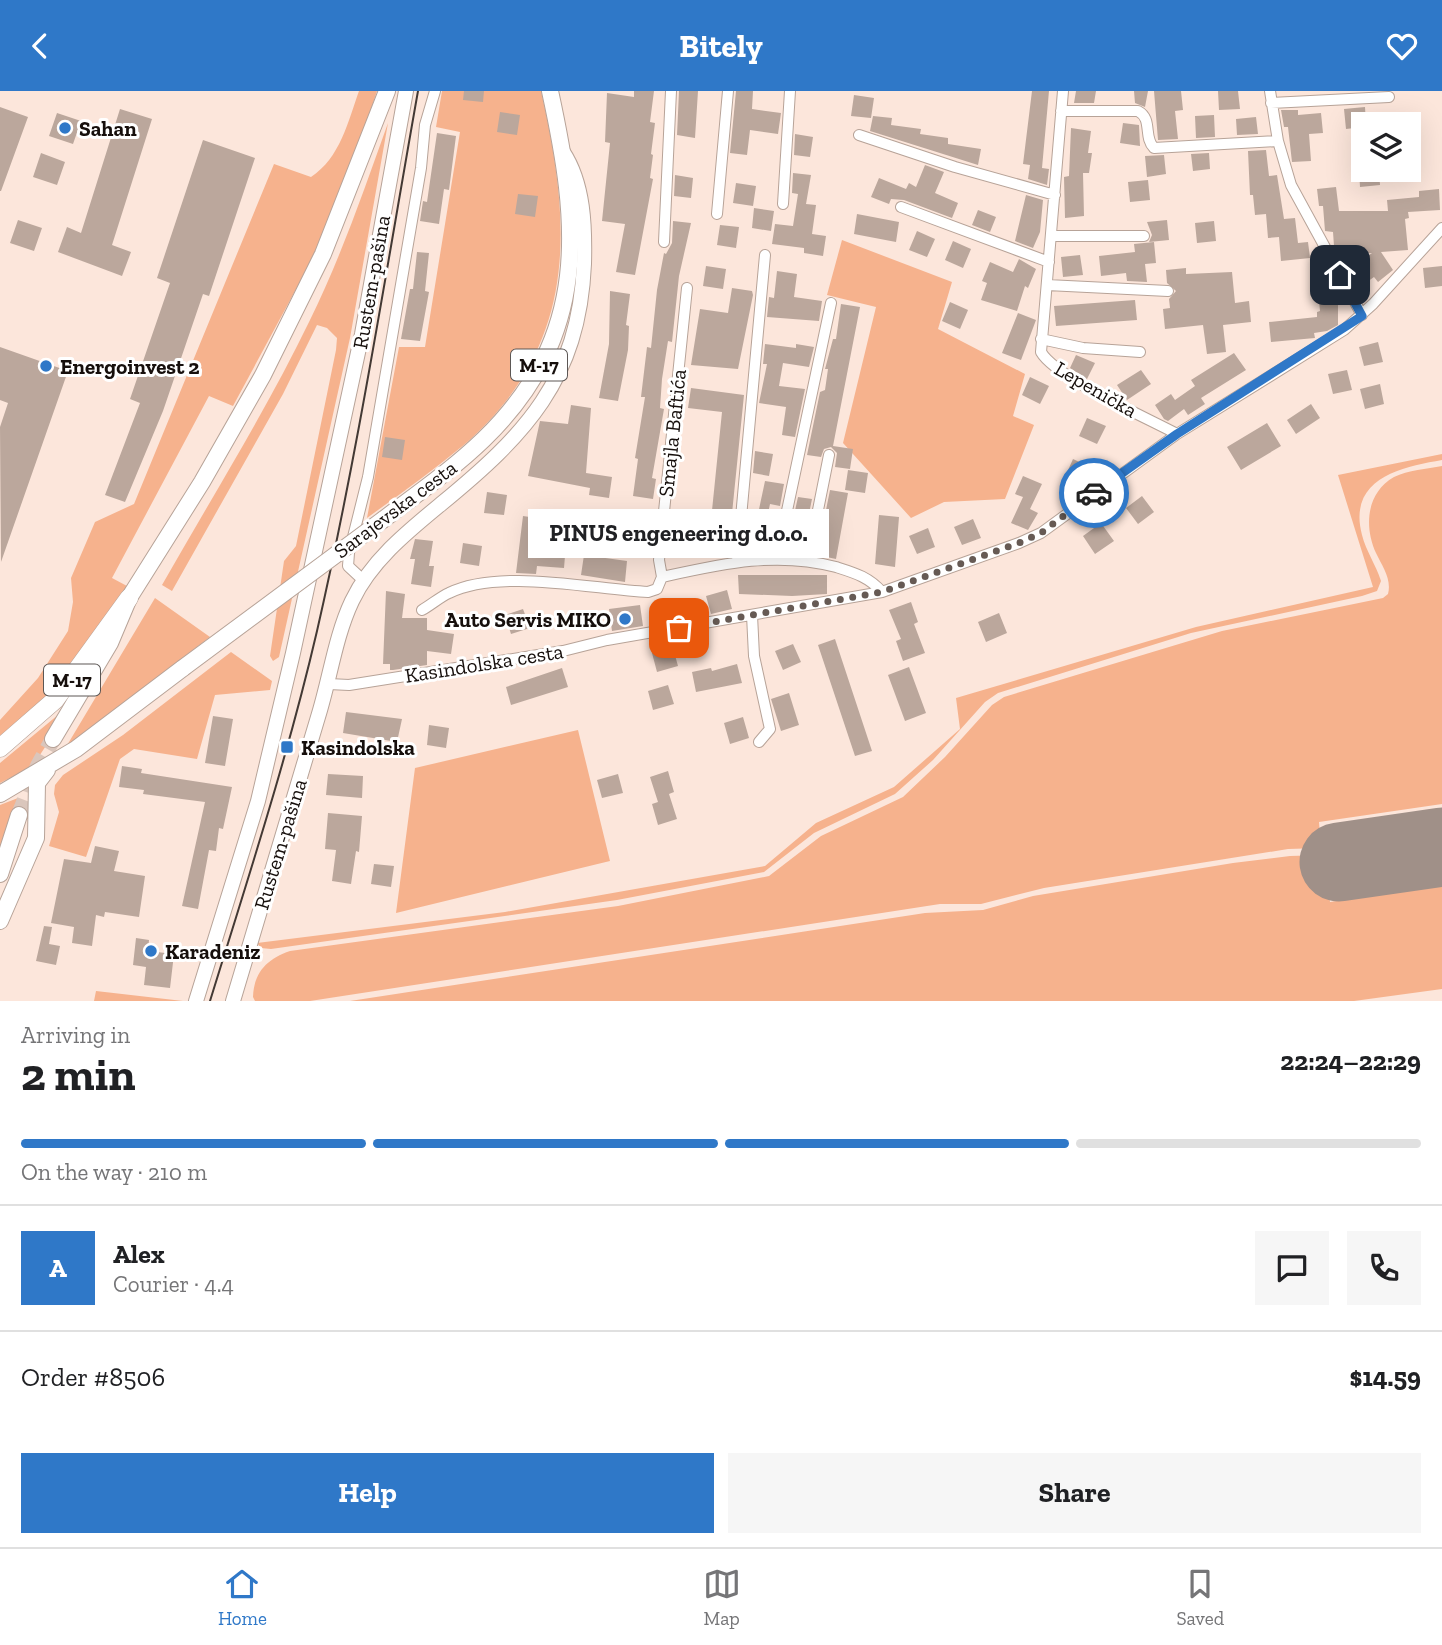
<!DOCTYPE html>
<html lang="en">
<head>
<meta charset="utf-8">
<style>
  body { margin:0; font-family:"Zilla Slab",serif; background:#f6f6f6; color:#202124; height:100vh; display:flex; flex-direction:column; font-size:26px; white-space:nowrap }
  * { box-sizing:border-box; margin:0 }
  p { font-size:23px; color:#757577 }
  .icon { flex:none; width:38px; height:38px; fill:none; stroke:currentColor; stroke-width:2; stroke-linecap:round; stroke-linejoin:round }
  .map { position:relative; height:910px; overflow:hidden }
  .drawer { display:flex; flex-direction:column; background:#fff; flex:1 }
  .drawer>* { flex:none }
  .controls { position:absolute; left:1351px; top:21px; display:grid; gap:14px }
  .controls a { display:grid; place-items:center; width:70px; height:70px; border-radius:0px; background:#fff; box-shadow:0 7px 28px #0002; font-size:35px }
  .pin { position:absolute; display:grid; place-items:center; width:60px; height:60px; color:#fff; margin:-30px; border-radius:14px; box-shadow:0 4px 10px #0006 }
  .courier { position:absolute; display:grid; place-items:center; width:70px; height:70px; margin:-35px; border:5px solid #2f78c8; border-radius:50%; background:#fff; color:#222; box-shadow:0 2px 9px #0007 }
  .bubble { position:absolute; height:49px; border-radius:0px; background:#fff; box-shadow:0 7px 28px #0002; font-size:23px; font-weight:800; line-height:49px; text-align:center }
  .overview em { font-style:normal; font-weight:800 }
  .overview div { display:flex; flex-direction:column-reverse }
  .overview { display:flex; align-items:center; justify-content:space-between; height:119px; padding:0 21px }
  h1 { font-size:46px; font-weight:800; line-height:52px }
  .bar { display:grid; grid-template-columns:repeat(4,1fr); gap:10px 7px; align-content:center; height:84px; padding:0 21px }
  .bar i { height:9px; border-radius:5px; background:#e0e0e0 }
  .bar .active { background:#2f78c8 }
  .bar p { grid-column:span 4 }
  .line { display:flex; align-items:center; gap:18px; padding:0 21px; border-top:2px solid #e0e0e0 }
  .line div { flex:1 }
  .round { display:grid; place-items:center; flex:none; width:74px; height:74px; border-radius:0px; background:#f6f6f6 }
  .cta { display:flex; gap:14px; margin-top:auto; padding:14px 21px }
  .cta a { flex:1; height:80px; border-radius:0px; background:#2f78c8; color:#fff; font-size:28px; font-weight:800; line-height:80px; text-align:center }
  .cta a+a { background:#f6f6f6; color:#202124 }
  header { display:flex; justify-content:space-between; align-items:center; height:91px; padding:0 21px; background:#2f78c8; color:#fff; font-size:32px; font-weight:800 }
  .tab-bar { display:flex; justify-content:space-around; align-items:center; height:98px; border-top:2px solid #e0e0e0; background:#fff; font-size:19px; color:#757577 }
  .tab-bar a { display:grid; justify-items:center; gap:4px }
  .tab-bar .active { color:#2f78c8 }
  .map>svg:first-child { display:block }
  .grass { fill:#f6b28d }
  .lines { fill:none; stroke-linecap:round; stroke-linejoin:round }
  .runway { stroke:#a09088; stroke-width:79 }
  .building { fill:#bba79c }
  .primary-tunnel { stroke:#dac6bc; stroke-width:16; stroke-dasharray:16 8; stroke-linecap:butt }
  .minor-casing { stroke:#b7a398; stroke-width:12 }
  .secondary-casing { stroke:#b7a398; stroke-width:16 }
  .primary-casing { stroke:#b7a398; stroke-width:18 }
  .trunk-casing { stroke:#b7a398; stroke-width:19 }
  .minor { stroke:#fff; stroke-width:10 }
  .secondary { stroke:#fff; stroke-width:14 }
  .primary { stroke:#fff; stroke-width:16 }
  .trunk { stroke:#fff; stroke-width:18 }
  .tram { stroke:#433934; stroke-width:2 }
  .primary-bridge-casing { stroke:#b7a398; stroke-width:18; stroke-linecap:butt }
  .primary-bridge { stroke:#fff; stroke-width:16 }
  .done { stroke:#665a54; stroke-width:7; stroke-dasharray:0 12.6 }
  .route { stroke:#2f78c8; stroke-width:9 }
  .poi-dot { fill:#2f78c8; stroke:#fff; stroke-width:2.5 }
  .labels { text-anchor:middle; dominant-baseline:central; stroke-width:6; stroke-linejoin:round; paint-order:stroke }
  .shield { fill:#fff; stroke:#5c5755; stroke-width:2 }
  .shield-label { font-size:19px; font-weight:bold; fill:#160f0c }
  .poi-label { font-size:21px; font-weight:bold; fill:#160f0c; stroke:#fff; text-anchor:start }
  .street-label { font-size:21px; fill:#160f0c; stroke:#fff }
</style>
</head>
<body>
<header><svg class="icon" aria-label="back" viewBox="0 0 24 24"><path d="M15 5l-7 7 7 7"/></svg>Bitely<svg class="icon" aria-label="heart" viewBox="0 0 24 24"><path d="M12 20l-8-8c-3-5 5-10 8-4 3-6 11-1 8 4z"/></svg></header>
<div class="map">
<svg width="1442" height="910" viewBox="0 0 1442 910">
  <rect width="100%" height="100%" fill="#fce6db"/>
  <path class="grass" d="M359 0H377L347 92 321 152 233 315 209 305 112 487 127 495 76 572 45 607 0 646V629L38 587 68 540 73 511 71 487 95 431 134 413 274 73 311 86C340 67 348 31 359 0Z
    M442 0H541C572 135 579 253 465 353 434 379 400 403 367 427L399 256H425L460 41 436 36Z
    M388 32 350 247 279 566 273 570 270 565 284 470 296 455 336 259 337 247 327 237 317 234 283 303 172 500 162 494C212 406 266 320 310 229 341 166 364 99 388 32Z
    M842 149 952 191 938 238 1025 283 1013 325 1034 334 1005 408 944 411 911 427 843 352 876 216 827 204Z
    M1442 363V369C1402 376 1347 387 1362 444 1366 460 1376 474 1381 490L1377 500 1362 505 1191 542 998 602 985 611 933 669 895 703 814 742 764 781 617 809 271 858 261 857 257 852 505 821 765 775 816 732 894 696 960 638 956 607 1196 536 1373 496 1338 384Z
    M1442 375V713L1319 731 1321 757 1288 758 1044 797 981 813H940L310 910H255L253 906C254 881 267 868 290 860L618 815 769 785 821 745 903 706 945 666 992 614 1004 606 1222 540 1383 507 1388 503C1392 488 1382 475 1376 462 1364 436 1366 402 1394 386 1408 379 1427 378 1442 375Z
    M155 507 210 546 66 656Z
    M231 561 272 590 270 599 215 604 197 668 134 658 120 668 86 766 49 755 59 721 54 703 55 694 63 684 123 644Z
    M76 609 32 676 0 692V672Z
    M578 639 610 770 396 822 415 677Z
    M18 707 22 710 0 771V714Z
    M1323 764 1330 811 1442 794V898L1354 910H350L925 822 983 819 1033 805 1233 772 1290 765Z
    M96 900 183 910H94Z"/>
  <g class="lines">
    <path class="runway" d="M1339 771 1442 756"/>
  </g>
  <path class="building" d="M464 0H484L483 11 463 9Z
    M634 0H654L650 31 655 32 651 63 653 64 650 87 653 88 635 184 616 181 625 133 602 130 610 52 605 51 607 2 634 6Z
    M679 0H698L695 47 677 44Z
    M736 0H753L752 18 781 22 778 43 750 39 747 64 730 62Z
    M1032 0H1049L1042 77 1049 78 1047 94 1028 88 1030 74 1023 73Z
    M1076 0H1096L1094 12H1074Z
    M1134 0H1148L1145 16 1135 12Z
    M1154 0H1181L1183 19 1175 20 1178 48 1158 49Z
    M1218 0H1238L1240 18 1219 19Z
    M854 4 874 7 871 27 851 25Z
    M0 16 28 26 1 100H0Z
    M1365 16 1366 33 1363 36 1346 38 1344 18Z
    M120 18 152 28 112 154 131 161 122 185 58 161 67 136 81 142Z
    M1281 19H1298V24L1321 22 1323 42 1309 43 1311 70 1292 71 1288 36H1284Z
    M500 21 520 24 517 44 497 41Z
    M57 22 81 30 73 53 49 45Z
    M1214 24 1215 46 1196 47 1195 25Z
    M873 25 892 27 891 34 921 38 920 43 948 47V53L981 58 978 74 870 40Z
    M1256 26 1258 43 1237 44 1236 28Z
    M1123 32 1139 34 1140 55 1120 52Z
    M1071 37 1091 40 1088 62H1092L1089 82H1083L1084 125 1065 127 1064 86 1069 85Z
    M437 42 456 45 449 99 444 98 439 133 420 130 423 110 427 111Z
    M795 43 813 46 810 66 794 64Z
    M203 49 255 67 209 205 203 203 163 320 125 411 105 404 140 312 130 308 170 192 157 187Z
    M1266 59 1269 85 1277 84 1284 128 1295 127 1298 152 1308 151 1310 167 1281 170 1279 146 1268 147 1266 123 1255 124 1253 104H1250L1248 60Z
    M41 62 65 71 57 94 33 86Z
    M1209 62 1210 78 1193 80 1191 63Z
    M1164 64 1166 83 1147 86 1145 65Z
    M925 74 944 81 935 102 958 112 952 127 904 109 891 108 889 113 871 106 879 87 906 98 909 92 916 96Z
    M1359 79H1379L1380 94 1360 96Z
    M793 82 811 84 806 113 816 114 812 143 826 145 823 165 804 162V157L772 153 775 133 793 135 798 103 792 102Z
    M675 84 693 87 691 107 674 105Z
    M1148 89 1150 109 1130 111 1128 91Z
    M736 92 756 95 753 115 733 112Z
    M1336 96 1339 120H1388L1387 109 1419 106V100L1439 98 1440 119 1408 121 1409 127 1405 128 1408 159 1381 161 1393 179 1378 191 1374 186 1357 198 1347 180 1372 162 1338 163 1334 155 1333 141 1325 140 1323 115H1319L1317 98Z
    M518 103 538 105 535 126 515 123Z
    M1026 104 1043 109 1040 141 1033 157 1015 150Z
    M754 117 774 120 771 140 752 137Z
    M978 119 996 126 990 141 972 134Z
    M857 123 899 131 896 151 854 143Z
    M18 129 42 137 34 160 10 152Z
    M1167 129 1169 149 1149 151 1152 144 1147 131Z
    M673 130 691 132 679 185 672 251 668 250 662 288 660 317 664 318 652 387 656 388 653 408 633 405 638 368 635 367 645 306H641L647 256 651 257 657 199 664 162 666 163 672 152Z
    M1214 130 1216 150 1197 152 1195 132Z
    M720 134 739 136 736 157 717 154Z
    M917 140 935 148 927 166 909 159Z
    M953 150 971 158 963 177 945 169Z
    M1154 151 1156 172 1145 173 1147 191 1127 190 1126 182 1101 185 1099 165 1135 161 1134 153Z
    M417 161 429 162 425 200 429 201 420 250 401 248 410 198H413Z
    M1080 164 1083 184 1063 186 1061 166Z
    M1019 168 1036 178 1028 197 1025 195 1017 220 981 209 987 192 982 190 990 171 1013 181Z
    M706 175 726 178 723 198 703 195Z
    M1442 175V195L1425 197 1423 177Z
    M1186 177V183L1232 181 1235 212 1249 210 1251 231 1223 234 1226 261 1207 263 1203 234 1165 238 1163 218 1170 217 1169 208 1176 200 1167 192 1166 179Z
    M777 180 797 183 794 206 822 210 819 230 767 226 769 206 774 207Z
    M1329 186H1332L1338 196V234L1327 240 1314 242 1315 247 1271 251 1269 231 1317 226V221L1320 220 1319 210 1330 209Z
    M732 197 752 200 753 204 738 278 691 274 700 218 728 222Z
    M610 200 630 203 626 234 629 235 628 259 618 310 599 307 609 253Z
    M1135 209 1137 229 1056 235 1054 215Z
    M950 211 968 219 960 238 942 230Z
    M841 213 860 216 833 355 853 358 850 378 835 376 837 362 831 356 824 358 821 366 807 364 820 301 825 299 828 278H825L833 248H836Z
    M1018 222 1036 229 1021 269 1002 262Z
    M1378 251 1383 271 1364 275 1359 256Z
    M765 253 796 257V253L814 256 809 276 783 272 779 295 805 298 795 346 782 344 786 316 759 312 767 273H763Z
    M0 256 68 280 1 471 0 336 8 312 0 309Z
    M1234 262 1246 279 1201 307 1205 313 1188 324 1184 318 1168 330 1164 328 1155 314 1171 303 1175 309 1195 295 1191 289Z
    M1076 264 1095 272 1087 288 1070 277Z
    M1141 279 1151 293 1127 309 1117 294Z
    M1347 279 1352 299 1333 303 1328 283Z
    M1030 286 1049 295 1040 313 1022 304Z
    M1380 293 1384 313 1365 318 1360 298Z
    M691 297 744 304 728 462 708 459 722 321 688 317Z
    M1311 313 1320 327 1296 343 1287 329Z
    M571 314 591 317 586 382 612 386 609 407 589 404 590 397 528 385 540 330 568 333Z
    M1087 327 1106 335 1097 353 1079 345Z
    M1267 332 1281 355 1241 379 1227 356Z
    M385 346 405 349 402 369 382 366Z
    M755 360 773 363 769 385 753 382Z
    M1073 368 1092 377 1083 394 1065 386Z
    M848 379 868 382 865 402 845 399Z
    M1023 385 1042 393 1030 418 1038 422 1028 439 1011 432 1023 406 1015 403Z
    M765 390 784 393 780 415 770 413 763 446 747 443 749 421 758 423Z
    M830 399 848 402 836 468 817 464Z
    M487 401 507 404 504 424 484 422Z
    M1142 405 1154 421 1138 433 1126 417Z
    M798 406 812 408 801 462 786 460Z
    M879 424 899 426 895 476 875 473Z
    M523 425 543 428 542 433 568 435 567 451H575L574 465H565L564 477 537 475 536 483 516 482Z
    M630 426 650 429 647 449 627 446Z
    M973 428 981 447 962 454 954 436Z
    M1101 432 1114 450 1095 463 1083 445Z
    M928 437 935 456 917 463 909 445Z
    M415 448 433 450 429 475H434L431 496 411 493 415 468H410Z
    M463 452 482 455 479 475 460 472Z
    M584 464 627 470 625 491 581 484Z
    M738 484H827V503L792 505 739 503Z
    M727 499 732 518 711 523 706 505Z
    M386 500 405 503 402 527H427V539L454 543 451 563 427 560V574L393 579H390V573H383Z
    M681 508 686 527 665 531 660 514Z
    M911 511 918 531 914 533 925 562 903 570 896 550 901 548 889 519Z
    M640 514 643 535 612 540 609 518Z
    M523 518 530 537 511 543 505 524Z
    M999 522 1007 542 986 551 978 531Z
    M835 548 872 660 855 665 818 554Z
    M793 553 801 571 783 579 775 560Z
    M673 557 678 575 657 581 652 562Z
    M737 573 742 592 696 601 692 581 711 577 712 580Z
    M909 576 926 622 905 630 888 584Z
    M562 577 568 596 511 614 506 596Z
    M668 594 674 613 653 619 648 600Z
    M789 602 799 634 781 640 771 608Z
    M346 621 402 628 397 651 343 642Z
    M213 625 233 628 225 675 205 672Z
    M743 626 749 647 730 653 724 632Z
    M429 634 449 637 446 657 427 654Z
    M122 675 142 678 141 682 232 696 223 738 219 737 216 760 209 759 198 818 182 815 205 711 143 703 144 699 119 696Z
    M668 680 674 701 669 703 677 728 658 734 652 713 658 711 650 686Z
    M328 683 363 685 362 707 326 704Z
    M618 683 623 702 602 707 597 689Z
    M328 722 362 725 359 761 356 760 351 793 332 790 336 759 325 758Z
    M95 755 119 760 114 780 145 785 139 826 105 821 104 826 96 824 92 855 72 852 74 836 51 832 64 768 91 772Z
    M374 773 394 775 391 796 371 793Z
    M44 835 52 836 49 853 60 855 56 874 36 870Z
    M136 847 149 849 148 860 174 863 170 897 144 894 146 876 133 874Z"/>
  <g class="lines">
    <path class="primary-tunnel" d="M19 724 38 675 53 648"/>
    <defs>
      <path id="minor" d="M1063 0 1041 261C1055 286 1147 327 1177 343
        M1270 0 1278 50 1291 94 1362 224
        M1271 12 1389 6
        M1061 20H1138C1153 28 1143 46 1154 57L1278 50
        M859 44 955 76 1055 104
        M783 113 790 0
        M901 116 1049 171
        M717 123 728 0
        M1052 145H1144
        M664 151 671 0
        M1047 194 1168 200
        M1041 248 1083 257 1140 261
        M777 467 831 212
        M808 469 829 364
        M737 470 765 164
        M662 486 659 469 687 197
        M363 489 348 475 349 462 368 386 421 77 425 34 435 0
        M422 519C431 514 440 506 449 502 500 477 591 498 648 501L657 498 662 486C721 473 776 460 836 476 855 482 869 486 882 501
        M752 524 754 565 770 638 759 651
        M329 593 349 594 563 560 607 549 882 501 1019 452 1041 442 1177 343 1344 239 1373 213 1442 137"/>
      <path id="secondary" d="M196 910 258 710 293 562 362 243 406 0
        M233 910C261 815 290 721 318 626 330 588 335 546 352 510 371 470 407 441 441 413 525 344 579 289 584 173 585 136 584 93 563 61"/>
      <path id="primary" d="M384 428C418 402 453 378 484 348 591 244 579 133 550 0
        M53 648 110 552 129 507 202 391 263 284 323 163 387 0
        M0 703 76 658 183 577
        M0 783 19 724
        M0 830 36 747 37 692 47 679"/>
      <path id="trunk" d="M0 657 55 609 129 507"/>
    </defs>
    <use href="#minor" class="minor-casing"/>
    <use href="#secondary" class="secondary-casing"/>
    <use href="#primary" class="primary-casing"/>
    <use href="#trunk" class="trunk-casing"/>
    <use href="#minor" class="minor"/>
    <use href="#secondary" class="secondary"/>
    <use href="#primary" class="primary"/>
    <use href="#trunk" class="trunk"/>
    <path class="tram" d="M210 910C248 787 288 665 317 540 358 361 386 180 418 0"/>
    <defs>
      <path id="primary-bridge" d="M183 577 384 428"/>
    </defs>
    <use href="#primary-bridge" class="primary-bridge-casing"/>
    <use href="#primary-bridge" class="primary-bridge"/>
  </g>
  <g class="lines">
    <path class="done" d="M679 537 882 501 1019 452 1041 442 1094 402"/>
    <path class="route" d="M1094 402 1177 343 1362 225 1340 184"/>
  </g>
  <g class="poi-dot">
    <circle cx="65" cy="37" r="7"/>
    <circle cx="46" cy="275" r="7"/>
    <circle cx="625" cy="528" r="7"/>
    <rect x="280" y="649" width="14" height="14" rx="3.5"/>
    <circle cx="151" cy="860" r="7"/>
  </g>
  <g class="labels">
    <g class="shield">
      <rect x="511" y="258.5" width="56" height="31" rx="5"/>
      <rect x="44" y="573.5" width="56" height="31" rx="5"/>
    </g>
    <g class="shield-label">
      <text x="539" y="274">M-17</text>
      <text x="72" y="589">M-17</text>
    </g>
    <g class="poi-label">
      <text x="79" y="37">Sahan</text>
      <text x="60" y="275">Energoinvest 2</text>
      <text x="611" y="528" text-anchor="end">Auto Servis MIKO</text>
      <text x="301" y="656">Kasindolska</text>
      <text x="165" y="860">Karadeniz</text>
    </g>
    <g class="street-label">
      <text transform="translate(371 191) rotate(-80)">Rustem-pašina</text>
      <text transform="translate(1096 298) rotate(30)">Lepenička</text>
      <text transform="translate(672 342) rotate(-84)">Smajla Baftića</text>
      <text transform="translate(395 418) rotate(-37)">Sarajevska cesta</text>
      <text transform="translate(484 572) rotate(-9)">Kasindolska cesta</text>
      <text transform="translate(280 753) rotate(-73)">Rustem-pašina</text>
    </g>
  </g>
</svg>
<div class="controls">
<a><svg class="icon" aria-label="layers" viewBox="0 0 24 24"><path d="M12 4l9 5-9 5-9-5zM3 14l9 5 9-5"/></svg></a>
</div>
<div class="pin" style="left:679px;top:537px;background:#ea580c"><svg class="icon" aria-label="bag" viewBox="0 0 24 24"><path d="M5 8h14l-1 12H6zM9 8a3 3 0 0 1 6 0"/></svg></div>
<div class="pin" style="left:1340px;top:184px;background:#1f2937"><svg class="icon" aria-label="home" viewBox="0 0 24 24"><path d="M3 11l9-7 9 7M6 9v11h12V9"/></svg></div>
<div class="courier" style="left:1094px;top:402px"><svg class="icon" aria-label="car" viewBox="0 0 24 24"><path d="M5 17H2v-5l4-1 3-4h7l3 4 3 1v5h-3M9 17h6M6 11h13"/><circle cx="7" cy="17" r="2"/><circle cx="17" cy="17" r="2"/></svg></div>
<div class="bubble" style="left:528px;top:418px;width:301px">PINUS engeneering d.o.o.</div>
</div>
<section class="drawer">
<div class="overview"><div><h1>2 min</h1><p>Arriving in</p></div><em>22:24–22:29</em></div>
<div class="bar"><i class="active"></i><i class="active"></i><i class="active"></i><i></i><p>On the way · 210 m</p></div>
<div class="line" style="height:126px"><b class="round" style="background:#2f78c8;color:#fff">A</b><div><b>Alex</b><p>Courier · 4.4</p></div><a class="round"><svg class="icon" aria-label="chat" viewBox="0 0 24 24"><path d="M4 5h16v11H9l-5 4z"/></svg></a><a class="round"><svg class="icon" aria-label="phone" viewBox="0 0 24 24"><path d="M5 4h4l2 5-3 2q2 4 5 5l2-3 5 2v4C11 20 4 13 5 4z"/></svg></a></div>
<div class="line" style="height:91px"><div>Order #8506</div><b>$14.59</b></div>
<div class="cta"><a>Help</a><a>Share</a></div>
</section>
<nav class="tab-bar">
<a class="active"><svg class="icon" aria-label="home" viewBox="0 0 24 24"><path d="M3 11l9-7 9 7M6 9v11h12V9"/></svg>Home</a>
<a><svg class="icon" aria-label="map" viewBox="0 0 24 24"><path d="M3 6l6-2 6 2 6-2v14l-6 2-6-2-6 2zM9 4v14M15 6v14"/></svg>Map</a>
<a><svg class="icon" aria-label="saved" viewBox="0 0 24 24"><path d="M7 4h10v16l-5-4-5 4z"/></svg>Saved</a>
</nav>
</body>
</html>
